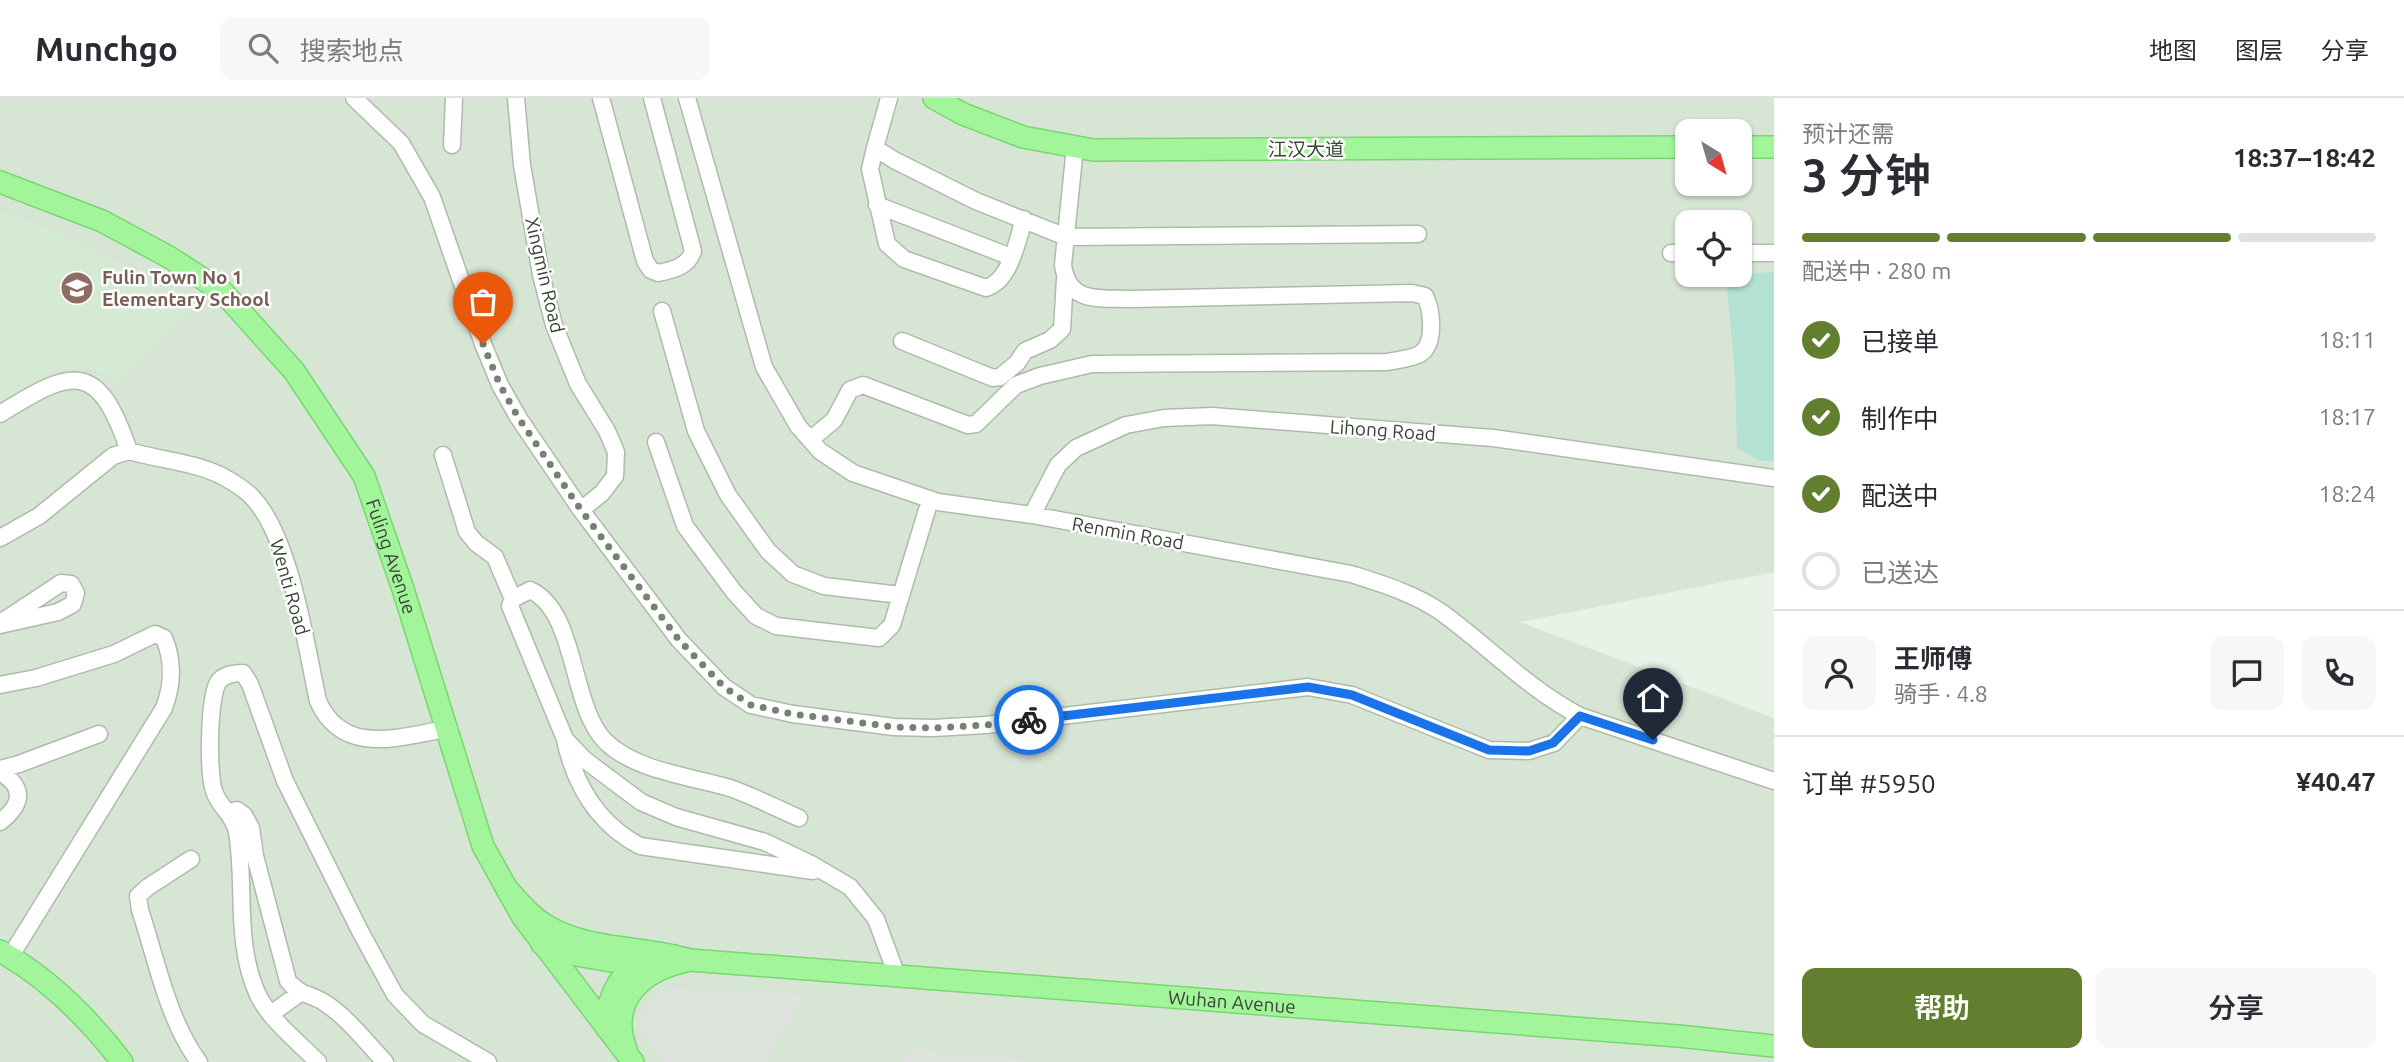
<!DOCTYPE html>
<html lang="zh">
<head>
<meta charset="utf-8">
<style>
  body { margin:0; font-family:Ubuntu,"Noto Sans SC",sans-serif; background:#f7f7f7; color:#2b2b33; height:100vh; display:flex; flex-direction:column; font-size:26px; white-space:nowrap }
  * { box-sizing:border-box; margin:0 }
  p { font-size:23px; color:#7c7c81 }
  .icon { flex:none; width:38px; height:38px; fill:none; stroke:currentColor; stroke-width:2; stroke-linecap:round; stroke-linejoin:round }
  .map { position:relative; flex:1; overflow:hidden }
  .drawer { display:flex; flex-direction:column; background:#fff; width:630px }
  .drawer>* { flex:none }
  .needle { width:46px; rotate:143deg }
  .fabs { position:absolute; left:1675px; top:21px; display:grid; gap:14px }
  .fabs a { display:grid; place-items:center; width:77px; height:77px; border-radius:14px; background:#fff; box-shadow:0 2px 5px #0004; font-size:35px }
  .pin { position:absolute; display:grid; place-items:center; width:60px; height:60px; color:#fff; margin:-72px -30px; border-radius:50% 50% 50% 0; rotate:-45deg; box-shadow:0 0 7px #0007 }
  .pin .icon { rotate:45deg }
  .courier { position:absolute; display:grid; place-items:center; width:70px; height:70px; margin:-35px; border:5px solid #1a73e8; border-radius:50%; background:#fff; color:#222; box-shadow:0 2px 9px #0007 }
  .headline em { font-style:normal; font-weight:600 }
  .headline div { display:flex; flex-direction:column-reverse }
  .headline { display:flex; align-items:center; justify-content:space-between; height:119px; padding:0 28px }
  h1 { font-size:46px; font-weight:600; line-height:52px }
  .bar { display:grid; grid-template-columns:repeat(4,1fr); gap:10px 7px; align-content:center; height:84px; padding:0 28px }
  .bar i { height:9px; border-radius:5px; background:#e1e1e2 }
  .bar .current { background:#617f2e }
  .bar p { grid-column:span 4 }
  .line { display:flex; align-items:center; gap:18px; padding:0 28px; border-top:2px solid #e1e1e2 }
  .line div { flex:1 }
  .round { display:grid; place-items:center; flex:none; width:74px; height:74px; border-radius:14px; background:#f7f7f7 }
  ol { padding:0 28px; list-style:none }
  li { display:flex; align-items:center; gap:21px; height:77px }
  li p { margin-inline-start:auto }
  li .icon { padding:7px; border-radius:50%; background:#617f2e; color:#fff; stroke-width:4 }
  li:last-child { color:#7c7c81 }
  li i { width:38px; height:38px; border:4px solid #e1e1e2; border-radius:50% }
  .cta { display:flex; gap:14px; margin-top:auto; padding:14px 28px }
  .cta a { flex:1; height:80px; border-radius:14px; background:#617f2e; color:#fff; font-size:28px; font-weight:600; line-height:80px; text-align:center }
  .cta a+a { background:#f7f7f7; color:#2b2b33 }
  header { display:flex; align-items:center; gap:42px; box-sizing:border-box; height:98px; padding:0 35px; background:#fff; border-bottom:2px solid #e1e1e2 }
  header strong { font-size:33px }
  nav { display:flex; gap:38px; margin-inline-start:auto; font-size:24px }
  .search { width:490px; height:63px; background:#f7f7f7; display:flex; align-items:center; gap:18px; box-sizing:border-box; padding:0 24px; border-radius:14px; color:#7c7c81; font-size:26px }
  main { display:flex; flex:1; min-height:0 }
  .map>svg:first-child { display:block }
  .residential { fill:#d7e5d5; fill-rule:evenodd }
  .education { fill:#d4ead2 }
  .green { fill:#b3e2d2 }
  .parking { fill:#dfe3de }
  .lines { fill:none; stroke-linecap:round; stroke-linejoin:round }
  .minor-casing { stroke:#adbcaa; stroke-width:19 }
  .major-casing { stroke:#78d86e; stroke-width:24 }
  .minor { stroke:#fff; stroke-width:16 }
  .major { stroke:#a3f59c; stroke-width:21 }
  .done { stroke:#768174; stroke-width:7; stroke-dasharray:0 12.6 }
  .route { stroke:#1a73e8; stroke-width:9 }
  .labels { text-anchor:middle; dominant-baseline:central; stroke-width:5; stroke-linejoin:round; paint-order:stroke }
  .street-label { font-size:19px; fill:#394436; stroke:#fff }
  .education-label { font-size:19px; font-weight:bold; fill:#785e54; stroke:#fff; text-anchor:start }
</style>
</head>
<body>
<header>
<strong>Munchgo</strong>
<div class="search"><svg class="icon" aria-label="search" viewBox="0 0 24 24"><circle cx="10" cy="10" r="6"/><path d="M15 15l6 6"/></svg>搜索地点</div>
<nav><a>地图</a><a>图层</a><a>分享</a></nav>
</header>
<main>
<div class="map">
<svg width="1774" height="964" viewBox="0 0 1774 964">
  <rect width="100%" height="100%" fill="#e8f2e7"/>
  <path class="residential" d="M0 0H1774V474L1520 524 1774 620V964H0ZM1687 33H1740V86H1687ZM1687 124H1740V177H1687Z"/>
  <path class="education" d="M0 113 56 133 120 165 188 215 117 288 104 277 91 271H61L0 304Z"/>
  <path class="green" d="M1774 174V363H1760L1737 350 1735 278 1726 177Z"/>
  <path class="parking" d="M675 890 804 898 764 964H664L647 941 641 928 642 920 645 913 657 897Z
    M910 952 1036 964H901Z"/>
  <g class="lines">
    <defs>
      <path id="minor" d="M354 0 401 45 432 99 483 246 500 287 518 319 581 412 679 542 724 589 751 607 793 616 894 629 933 630 986 627 1308 589 1352 597 1489 652 1529 653 1554 645 1580 618
        M516 0 522 67 541 177 554 227 578 286 607 333 616 354 615 378 602 395 581 412
        M601 0 645 163 651 172 658 175C673 172 688 169 693 153L652 0
        M687 0 764 269 798 328 820 353 853 375 938 404 1032 417 1351 476C1382 486 1413 495 1441 514 1488 548 1528 591 1580 618L1774 683
        M889 0 875 50 894 62 976 103 1066 139 1418 136
        M452 47 454 0
        M875 50 870 71 887 146 904 161 986 190C1011 182 1017 143 1024 121
        M877 107 1011 159
        M1671 155H1687
        M1740 155H1774
        M662 213 696 333 728 397 768 453 793 476 824 488 900 497
        M902 243 993 280 1000 279 1017 265 1025 253 1050 242 1062 231 1065 181
        M0 316C73 270 98 262 129 353
        M810 342 834 322 850 292 863 287 968 327 976 326 1016 287 1040 278 1092 266 1387 264C1397 262 1411 261 1420 256 1436 246 1432 212 1425 198L1412 195 1131 201C1100 200 1068 206 1063 167L1075 49
        M656 344 685 428 734 494 756 518 776 528 879 540 892 527 930 402
        M443 357 467 434 476 445 495 459 513 501
        M1032 417 1058 367 1076 350 1126 327 1164 320 1212 318 1493 340 1774 380
        M0 440 39 418 113 358 129 353C160 362 194 364 222 378 233 384 245 391 253 400 291 441 306 548 318 603 343 659 399 639 446 631
        M0 525 61 485 71 486 76 495 73 506 58 514 0 527
        M0 587 36 580 114 556 155 536 164 540C174 564 173 586 164 610L10 859
        M565 642C575 687 598 726 640 748L813 773
        M0 671 19 666 99 636
        M0 674C26 690 22 707 0 724
        M229 714 237 712 244 717 251 730 255 758 288 883C300 898 310 895 325 905 348 920 366 944 385 964
        M799 720C776 710 753 698 730 690 690 678 635 673 605 643 570 607 577 513 530 492L513 501 510 508 565 641 585 662 641 704 676 719 765 744 811 766 850 789 876 821 897 878
        M191 761 148 789 138 798 140 812C156 860 168 923 199 964
        M271 916 300 895
        M318 964C298 944 270 922 258 897 234 845 246 788 237 734 234 717 219 709 214 693 208 676 208 597 219 583 225 576 234 575 243 575L250 586 285 683 360 833 395 897 423 926 488 964"/>
      <g id="major">
        <path d="M934 0 963 16 1023 39 1093 52 1687 49"/>
        <path d="M1740 49H1774"/>
        <path id="s1" d="M0 84 102 123 169 159 223 194 294 273 364 378 403 491 483 748 522 818 633 964"/>
        <path id="s2" d="M507 791C519 804 531 819 547 828 589 853 644 848 690 862L1678 938 1774 948"/>
        <path d="M542 846 565 855 611 863 640 857"/>
        <path d="M0 853C48 880 89 921 122 964"/>
        <path d="M606 929C607 898 621 870 651 860"/>
        <path d="M626 951C608 903 641 873 686 863"/>
      </g>
    </defs>
    <use href="#minor" class="minor-casing"/>
    <use href="#major" class="major-casing"/>
    <use href="#minor" class="minor"/>
    <use href="#major" class="major"/>
  </g>
  <g class="lines">
    <path class="done" d="M483 246 500 287 518 319 581 412 679 542 724 589 751 607 793 616 894 629 933 630 986 627 1029 622"/>
    <path class="route" d="M1029 622 1308 589 1352 597 1489 652 1529 653 1553 645 1580 618 1653 642"/>
  </g>
  <defs>
    <symbol id="school-disc" viewBox="-11 -11 22 22"><circle r="9.5" fill="#8d6e63" stroke="#fff"/><path d="M0-5L7-2L0 1L-7-2ZM-4 1L0 2.5L4 1V4Q0 6-4 4Z" fill="#fff"/></symbol>
  </defs>
  <g fill-rule="evenodd">
    <use href="#school-disc" x="58" y="171" width="38" height="38"/>
  </g>
  <g class="labels">
    <g class="street-label">
      <text x="1306" y="51">江汉大道</text>
      <text transform="translate(545 177) rotate(77)">Xingmin Road</text>
      <text transform="translate(1383 332) rotate(4)">Lihong Road</text>
      <text transform="translate(1128 435) rotate(10)">Renmin Road</text>
      <text stroke="none"><textPath href="#s1" startOffset="567">Fuling Avenue</textPath></text>
      <text transform="translate(290 489) rotate(74)">Wenti Road</text>
      <text stroke="none"><textPath href="#s2" startOffset="746">Wuhan Avenue</textPath></text>
    </g>
    <g class="education-label">
      <text x="102" y="179">Fulin Town No 1<tspan x="102" dy="22">Elementary School</tspan></text>
    </g>
  </g>
</svg>
<div class="fabs">
<a><svg class="needle" viewBox="-14 -14 28 28"><path d="M0-13l5 13h-10z" fill="#e53935"/><path d="M0 13l5-13h-10z" fill="#7c7c81"/></svg></a>
<a><svg class="icon" aria-label="locate" viewBox="0 0 24 24"><circle cx="12" cy="12" r="6"/><path d="M12 2v4M12 18v4M2 12h4M18 12h4"/></svg></a>
</div>
<div class="pin" style="left:483px;top:246px;background:#ea580c"><svg class="icon" aria-label="bag" viewBox="0 0 24 24"><path d="M5 8h14l-1 12H6zM9 8a3 3 0 0 1 6 0"/></svg></div>
<div class="pin" style="left:1653px;top:642px;background:#1f2937"><svg class="icon" aria-label="home" viewBox="0 0 24 24"><path d="M3 11l9-7 9 7M6 9v11h12V9"/></svg></div>
<div class="courier" style="left:1029px;top:622px"><svg class="icon" aria-label="bike" viewBox="0 0 24 24"><circle cx="6" cy="16" r="4"/><circle cx="18" cy="16" r="4"/><path d="M6 16l4-8h5l3 8M10 8l3 8H6M13 5h3"/></svg></div>
</div>
<section class="drawer">
<div class="headline"><div><h1>3 分钟</h1><p>预计还需</p></div><em>18:37–18:42</em></div>
<div class="bar"><i class="current"></i><i class="current"></i><i class="current"></i><i></i><p>配送中 · 280 m</p></div>
<ol>
<li><svg class="icon" aria-label="check" viewBox="0 0 24 24"><path d="M5 12l5 5 9-10"/></svg>已接单<p>18:11</p></li>
<li><svg class="icon" aria-label="check" viewBox="0 0 24 24"><path d="M5 12l5 5 9-10"/></svg>制作中<p>18:17</p></li>
<li><svg class="icon" aria-label="check" viewBox="0 0 24 24"><path d="M5 12l5 5 9-10"/></svg>配送中<p>18:24</p></li>
<li><i></i>已送达</li>
</ol>
<div class="line" style="height:126px"><a class="round"><svg class="icon" aria-label="person" viewBox="0 0 24 24"><circle cx="12" cy="8" r="4"/><path d="M4 21q1-7 8-7t8 7"/></svg></a><div><b>王师傅</b><p>骑手 · 4.8</p></div><a class="round"><svg class="icon" aria-label="chat" viewBox="0 0 24 24"><path d="M4 5h16v11H9l-5 4z"/></svg></a><a class="round"><svg class="icon" aria-label="phone" viewBox="0 0 24 24"><path d="M5 4h4l2 5-3 2q2 4 5 5l2-3 5 2v4C11 20 4 13 5 4z"/></svg></a></div>
<div class="line" style="height:91px"><div>订单 #5950</div><b>¥40.47</b></div>
<div class="cta"><a>帮助</a><a>分享</a></div>
</section>
</main>
</body>
</html>
